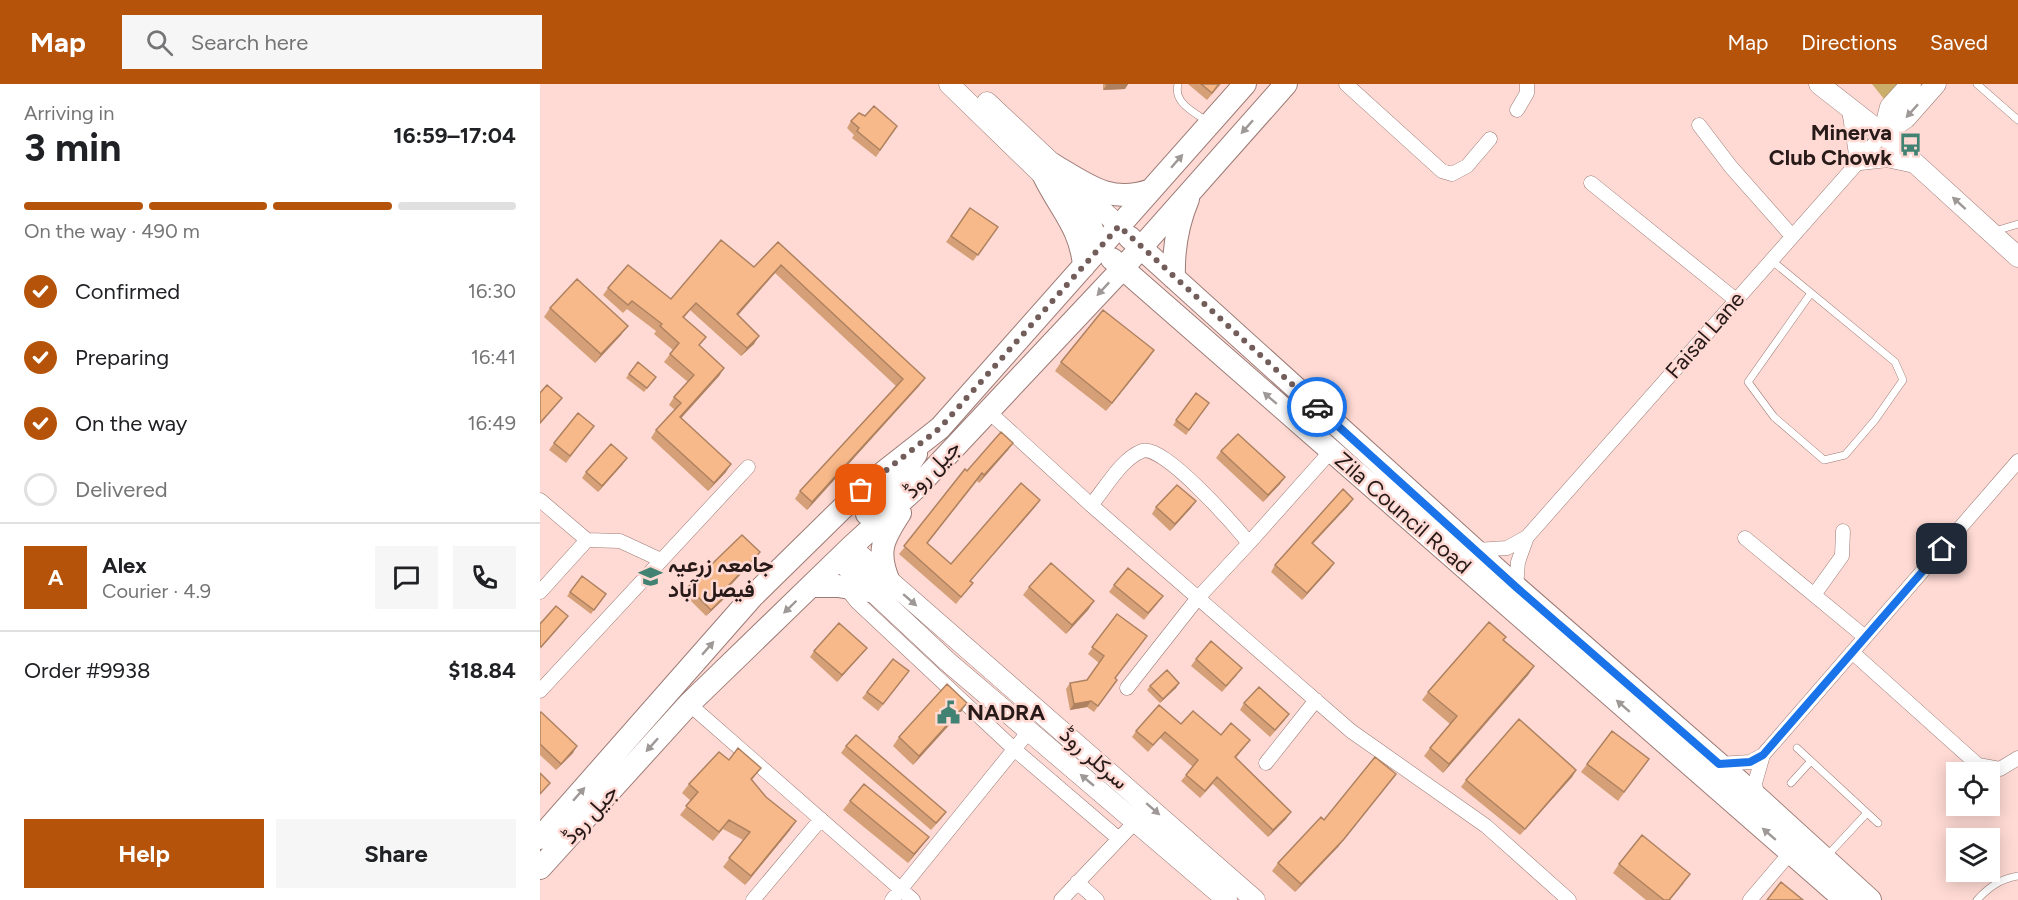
<!DOCTYPE html>
<html lang="en">
<head>
<meta charset="utf-8">
<style>
  body { margin:0; font-family:Figtree,Vazirmatn,sans-serif; background:#f6f6f6; color:#202124; height:100vh; display:flex; flex-direction:column; font-size:22px; white-space:nowrap }
  * { box-sizing:border-box; margin:0 }
  p { font-size:20px; color:#757577 }
  .icon { flex:none; width:33px; height:33px; fill:none; stroke:currentColor; stroke-width:2; stroke-linecap:round; stroke-linejoin:round }
  .map { position:relative; flex:1; overflow:hidden }
  .drawer { display:flex; flex-direction:column; background:#fff; width:540px }
  .drawer>* { flex:none }
  .tools { position:absolute; left:1406px; top:678px; display:grid; gap:12px }
  .tools a { display:grid; place-items:center; width:54px; height:54px; border-radius:0px; background:#fff; box-shadow:0 3px 15px #0003; font-size:30px }
  .pin { position:absolute; display:grid; place-items:center; width:51px; height:51px; color:#fff; margin:-26px; border-radius:12px; box-shadow:0 3px 9px #0006 }
  .courier { position:absolute; display:grid; place-items:center; width:60px; height:60px; margin:-30px; border:4px solid #1a73e8; border-radius:50%; background:#fff; color:#222; box-shadow:0 2px 8px #0007 }
  .overview em { font-style:normal; font-weight:700 }
  .overview div { display:flex; flex-direction:column-reverse }
  .overview { display:flex; align-items:center; justify-content:space-between; height:102px; padding:0 24px }
  h1 { font-size:39px; font-weight:700; line-height:45px }
  .bar { display:grid; grid-template-columns:repeat(4,1fr); gap:9px 6px; align-content:center; height:72px; padding:0 24px }
  .bar i { height:8px; border-radius:4px; background:#e0e0e0 }
  .bar .active { background:#b45309 }
  .bar p { grid-column:span 4 }
  .line { display:flex; align-items:center; gap:15px; padding:0 24px; border-top:2px solid #e0e0e0 }
  .line div { flex:1 }
  .round { display:grid; place-items:center; flex:none; width:63px; height:63px; border-radius:0px; background:#f6f6f6 }
  ol { padding:0 24px; list-style:none }
  li { display:flex; align-items:center; gap:18px; height:66px }
  li p { margin-inline-start:auto }
  li .icon { padding:6px; border-radius:50%; background:#b45309; color:#fff; stroke-width:4 }
  li:last-child { color:#757577 }
  li i { width:33px; height:33px; border:3px solid #e0e0e0; border-radius:50% }
  .button { display:flex; gap:12px; margin-top:auto; padding:12px 24px }
  .button a { flex:1; height:69px; border-radius:0px; background:#b45309; color:#fff; font-size:24px; font-weight:700; line-height:69px; text-align:center }
  .button a+a { background:#f6f6f6; color:#202124 }
  header { display:flex; align-items:center; gap:36px; box-sizing:border-box; height:84px; padding:0 30px; background:#b45309; color:#fff }
  header strong { font-size:28px }
  nav { display:flex; gap:33px; margin-inline-start:auto; font-size:21px }
  .search { width:420px; height:54px; background:#f6f6f6; display:flex; align-items:center; gap:15px; box-sizing:border-box; padding:0 21px; border-radius:0px; color:#757577; font-size:22px }
  main { display:flex; flex:1; min-height:0 }
  .map>svg:first-child { display:block }
  .green { fill:#cbae69 }
  .lines { fill:none; stroke-linecap:round; stroke-linejoin:round }
  .lane-casing { stroke:#9c7b76; stroke-width:8 }
  .street-casing { stroke:#9c7b76; stroke-width:15 }
  .secondary-casing { stroke:#9c7b76; stroke-width:21 }
  .primary-casing { stroke:#9c7b76; stroke-width:24 }
  .lane { stroke:#fff; stroke-width:7 }
  .street { stroke:#fff; stroke-width:14 }
  .secondary { stroke:#fff; stroke-width:20 }
  .primary { stroke:#fff; stroke-width:22 }
  .wall { fill:#d59f77 }
  .shaded-wall { fill:#ae8261 }
  .building { fill:#f8b98a; stroke:#ae8261; stroke-width:1.5 }
  .oneway { fill:#9e9897 }
  .done { stroke:#735d5a; stroke-width:6; stroke-dasharray:0 10.8 }
  .route { stroke:#1a73e8; stroke-width:8 }
  .labels { text-anchor:middle; dominant-baseline:central; stroke-width:5; stroke-linejoin:round; paint-order:stroke }
  .poi-label { font-size:22px; font-weight:bold; fill:#271a18; stroke:#ffdad4; text-anchor:start }
  .street-label { font-size:22px; fill:#271a18; stroke:#ffdad4 }
</style>
</head>
<body>
<header>
<strong>Map</strong>
<div class="search"><svg class="icon" aria-label="search" viewBox="0 0 24 24"><circle cx="10" cy="10" r="6"/><path d="M15 15l6 6"/></svg>Search here</div>
<nav><a>Map</a><a>Directions</a><a>Saved</a></nav>
</header>
<main>
<section class="drawer">
<div class="overview"><div><h1>3 min</h1><p>Arriving in</p></div><em>16:59–17:04</em></div>
<div class="bar"><i class="active"></i><i class="active"></i><i class="active"></i><i></i><p>On the way · 490 m</p></div>
<ol>
<li><svg class="icon" aria-label="check" viewBox="0 0 24 24"><path d="M5 12l5 5 9-10"/></svg>Confirmed<p>16:30</p></li>
<li><svg class="icon" aria-label="check" viewBox="0 0 24 24"><path d="M5 12l5 5 9-10"/></svg>Preparing<p>16:41</p></li>
<li><svg class="icon" aria-label="check" viewBox="0 0 24 24"><path d="M5 12l5 5 9-10"/></svg>On the way<p>16:49</p></li>
<li><i></i>Delivered</li>
</ol>
<div class="line" style="height:108px"><b class="round" style="background:#b45309;color:#fff">A</b><div><b>Alex</b><p>Courier · 4.9</p></div><a class="round"><svg class="icon" aria-label="chat" viewBox="0 0 24 24"><path d="M4 5h16v11H9l-5 4z"/></svg></a><a class="round"><svg class="icon" aria-label="phone" viewBox="0 0 24 24"><path d="M5 4h4l2 5-3 2q2 4 5 5l2-3 5 2v4C11 20 4 13 5 4z"/></svg></a></div>
<div class="line" style="height:78px"><div>Order #9938</div><b>$18.84</b></div>
<div class="button"><a>Help</a><a>Share</a></div>
</section>
<div class="map">
<svg width="1478" height="816" viewBox="0 0 1478 816">
  <rect width="100%" height="100%" fill="#ffdad4"/>
  <path class="green" d="M1332 0H1358L1344 15Z"/>
  <g class="lines">
    <defs>
      <path id="lane" d="M638 0C633 19 654 28 668 38
        M1437 0 1478 36
        M1455 147 1478 140
        M1231 176 1355 278 1363 296 1335 336 1305 371 1284 376 1234 333 1208 298 1271 209
        M1257 664 1338 739
        M1251 699 1271 677
        M1286 773 1327 729
        M1437 816C1449 803 1460 795 1478 792"/>
      <path id="street" d="M806 0 902 87 912 90 927 82 950 55
        M977 26 987 9V0
        M1159 41 1191 83 1252 152
        M1051 99 1196 216
        M448 327 551 421 811 647 946 742 1029 816
        M0 416 47 456 80 457 121 476
        M551 421C565 405 581 375 602 367 623 359 695 442 709 459L657 515 587 604
        M1205 454 1325 553
        M709 459 791 367
        M937 466 967 464 987 453 1343 50
        M305 503 317 518 474 665 579 755
        M976 503 978 478 987 453
        M0 508 47 456
        M1274 511 1302 472 1303 447
        M1312 568 1438 681 1460 685 1478 674
        M0 607 208 383
        M149 620 373 816
        M726 679 776 616
        M1179 680 1210 678 1223 671
        M1217 713 1215 699 1223 671 1478 377
        M537 798 557 816
        M213 816 281 735
        M352 816 489 647
        M521 816 595 738
        M1210 816 1250 769"/>
      <path id="secondary" d="M409 0 549 136 561 163
        M1279 0 1343 50 1478 173
        M447 18 579 142
        M1312 26 1320 76 1347 73 1375 79
        M1343 50 1366 34 1396 0
        M1343 50 1350 23 1371 0
        M311 463 715 816
        M299 476 408 578 687 816"/>
      <path id="primary" d="M512 80C546 100 570 121 611 106
        M504 92C520 125 541 144 544 182
        M589 153 976 503 1217 713 1330 816
        M572 175 1305 816
        M634 194C633 166 637 141 648 115
        M327 430 357 398 376 370
        M349 498C336 467 343 455 360 429
        M271 502H298L335 508
        M0 754 212 513 321 406 400 344 705 0
        M0 784 149 620 311 463 378 402 582 185 746 0"/>
    </defs>
    <use href="#lane" class="lane-casing"/>
    <use href="#street" class="street-casing"/>
    <use href="#secondary" class="secondary-casing"/>
    <use href="#primary" class="primary-casing"/>
    <use href="#lane" class="lane"/>
    <use href="#street" class="street"/>
    <use href="#secondary" class="secondary"/>
    <use href="#primary" class="primary"/>
  </g>
  <path class="wall" d="M563 0H588L585 5 563 6Z
    M648 0H681L667 16Z
    M325 32 357 42 336 73 312 54 314 51 307 44 311 37Z
    M430 124 458 143 433 177 406 158Z
    M238 158 379 302 267 426 255 415 260 407 356 302 235 189 198 231 214 260 201 272 150 226 144 234 159 262 184 284 179 292 141 334 186 388 168 407 111 354 116 346 135 326 129 321 134 313 148 298 124 278 133 266 114 250 116 247 87 225 83 229 63 211 68 204 131 215 214 183Z
    M10 224 81 251 55 279 4 233Z
    M608 275 566 327 515 287 521 278Z
    M98 278 116 293 104 308 86 294Z
    M656 309 669 319 646 351 633 341Z
    M54 342 26 379 9 366 14 359Z
    M473 359 468 366 439 399 437 397 387 460 411 480 495 423 430 497 433 499 416 520 359 470 427 387Z
    M681 367 740 400 723 418 676 374Z
    M87 374 82 381 58 408 42 394 46 388Z
    M813 415 808 422 773 460 794 479 790 485 762 516 731 488 735 481Z
    M616 423 651 424 630 447 612 430Z
    M220 468 215 475 190 502 188 511 166 532 144 510 148 503Z
    M42 492 66 510 51 530 27 512Z
    M574 501 618 519 604 536 569 508Z
    M489 503 554 517 548 526 526 550 483 511Z
    M577 530 575 594 577 596 554 628 547 623 530 626 526 605 530 599 547 596 559 579 548 570Z
    M964 556 994 582 988 591 903 689 884 672 890 664 910 640 882 616 888 608Z
    M327 564 322 570 297 598 270 573 274 567Z
    M656 575 697 591 682 608 651 582Z
    M364 594 338 627 322 614 327 608Z
    M639 599 636 604 620 619 607 606 610 602Z
    M704 619 745 636 730 653 700 626Z
    M421 628 373 681 353 662 359 653Z
    M0 629 33 669 16 686 0 671Z
    M641 640 681 651 710 656 696 674 746 735 728 753 673 700 660 714 641 697 653 683 620 654 608 668 592 653 596 647Z
    M306 662 406 728 401 735 391 746 301 669Z
    M1109 675 1078 717 1041 688 1047 680Z
    M189 676 221 684 212 696 250 746 205 801 183 783 203 756 183 745 173 757 140 731 151 717 142 709 149 700Z
    M1036 686 1032 693 980 751 921 703 926 696Z
    M856 690 798 763 755 808 732 787 738 779 784 736Z
    M310 717 389 753 368 779 303 726Z
    M1079 780 1144 799 1130 816H1106L1073 789Z"/>
  <path class="shaded-wall" d="M588 0 585 5 563 6 567 1Z
    M241 181 235 189 192 238 197 230Z
    M88 242 81 251 55 279 61 270Z
    M219 252 214 260 201 272 207 264Z
    M614 266 608 275 566 327 572 319Z
    M184 284 179 292 135 341 140 333Z
    M385 294 379 302 267 426 272 418Z
    M473 359 468 366 439 399 444 391Z
    M87 374 82 381 58 408 62 402Z
    M191 380 186 388 168 407 174 399Z
    M745 393 740 400 723 418 728 411Z
    M813 415 808 422 767 465 772 459Z
    M500 416 495 423 424 504 430 497Z
    M656 417 651 424 630 447 635 440Z
    M220 468 215 475 184 508 189 501Z
    M794 479 790 485 762 516 767 509Z
    M192 505 188 511 166 532 171 526Z
    M554 517 548 526 526 550 532 541Z
    M28 532 23 539 0 565 1 563Z
    M327 564 322 570 297 598 302 591Z
    M994 582 988 591 903 689 909 680Z
    M639 599 636 604 620 619 623 615Z
    M551 617 547 623 530 626 534 620Z
    M427 619 421 628 373 681 379 672Z
    M37 662 33 669 16 686 21 680Z
    M1036 686 1032 693 980 751 985 745Z
    M856 690 798 763 755 808 761 800Z
    M751 728 746 735 728 753 733 746Z
    M256 737 250 746 205 801 211 792Z
    M389 753 382 762 368 779 374 770Z"/>
  <path class="building" d="M566 0H588L567 1Z
    M661 0H679L672 9Z
    M334 22 357 42 340 66 317 47 319 44 311 37 319 29 325 32Z
    M430 124 458 143 438 171 411 152Z
    M181 156 214 183 238 158 385 294 272 418 260 407 363 295 241 181 197 230 219 252 207 264 156 219 143 233 166 253 159 261 184 284 140 333 191 380 174 399 116 346 141 319 134 313 154 291 130 270 139 259 120 242 122 240 92 217 88 221 68 204 88 181 131 215Z
    M37 195 88 242 61 270 10 224Z
    M563 226 614 266 572 319 521 278Z
    M98 278 116 293 107 304 89 290Z
    M7 301 22 314 0 339V309Z
    M656 309 669 319 649 346 636 336Z
    M38 329 54 342 30 372 14 359Z
    M461 348 473 359 444 391 442 389 387 459 411 480 481 399 500 416 430 497 433 499 421 513 364 462 425 385 427 387Z
    M698 350 745 393 728 411 681 367Z
    M71 360 87 374 62 402 46 388Z
    M637 401 656 417 635 440 616 423Z
    M803 405 813 415 772 459 794 479 767 509 735 481Z
    M202 451 220 468 189 501 192 505 171 526 148 503Z
    M511 479 554 517 532 541 489 503Z
    M588 484 623 512 608 529 574 501Z
    M42 492 66 510 54 526 30 508Z
    M16 522 28 532 1 563 0 562V540Z
    M577 530 607 552 575 594 577 596 558 622 551 617 534 620 530 599 547 596 564 572 552 563Z
    M949 538 966 553 963 556 994 582 909 680 890 664 917 632 888 608Z
    M299 539 327 564 302 591 274 567Z
    M671 557 702 584 686 602 656 575Z
    M353 575 369 587 343 620 327 608Z
    M627 586 639 599 623 615 610 602Z
    M407 600 427 619 379 672 359 653Z
    M719 603 749 630 735 646 704 619Z
    M619 621 641 640 653 627 681 651 691 639 710 656 695 673 751 728 733 746 677 693 665 707 646 691 658 676 625 648 613 661 596 647Z
    M1 628 37 662 21 680 0 660V629Z
    M979 635 1036 686 985 745 926 696Z
    M1072 647 1109 675 1084 708 1047 680Z
    M316 651 406 728 396 739 306 662Z
    M198 664 221 684 211 695 226 713 256 737 211 792 189 774 210 748 189 736 179 748 146 722 158 708 149 700 179 668 189 676Z
    M835 673 856 690 804 755 761 800 738 779 781 733 784 736Z
    M0 689 10 699 0 710Z
    M324 700 389 753 374 770 310 717Z
    M1102 751 1150 790 1129 816H1124L1079 780Z
    M1241 798 1263 816H1227Z"/>
  <defs><path id="oneway-solid" d="M-6-.8H1V-3.2L6.5 0L1 3.2V.8H-6Z" transform="scale(1.5)"/></defs>
  <g class="oneway">
    <use href="#oneway-solid" transform="translate(1372 27) rotate(132)"/>
    <use href="#oneway-solid" transform="translate(707 43) rotate(132)"/>
    <use href="#oneway-solid" transform="translate(637 77) rotate(-49)"/>
    <use href="#oneway-solid" transform="translate(1419 119) rotate(-138)"/>
    <use href="#oneway-solid" transform="translate(563 205) rotate(133)"/>
    <use href="#oneway-solid" transform="translate(730 314) rotate(-139)"/>
    <use href="#oneway-solid" transform="translate(370 516) rotate(41)"/>
    <use href="#oneway-solid" transform="translate(250 523) rotate(136)"/>
    <use href="#oneway-solid" transform="translate(168 564) rotate(-49)"/>
    <use href="#oneway-solid" transform="translate(1083 622) rotate(-139)"/>
    <use href="#oneway-solid" transform="translate(112 661) rotate(132)"/>
    <use href="#oneway-solid" transform="translate(547 696) rotate(-140)"/>
    <use href="#oneway-solid" transform="translate(39 710) rotate(-49)"/>
    <use href="#oneway-solid" transform="translate(613 725) rotate(41)"/>
    <use href="#oneway-solid" transform="translate(1229 750) rotate(-139)"/>
  </g>
  <g class="lines">
    <path class="done" d="M321 406 400 344 579 142 777 323"/>
    <path class="route" d="M777 323 976 503 1179 680 1210 678 1223 671 1402 465"/>
  </g>
  <defs>
    <symbol id="bus-bare" viewBox="-9 -9 18 18"><path d="M-5-6H5V4H4V6H2V4H-2V6H-4V4H-5ZM-3.5-4V0h7V-4ZM-3.5 1.2v1.5H-2V1.2ZM2 1.2v1.5H3.5V1.2Z" fill="#428272" stroke="#ffdad4" stroke-width="2.5" paint-order="stroke"/></symbol>
    <symbol id="university-bare" viewBox="-9 -9 18 18"><path d="M0-5L7-2L0 1L-7-2ZM-4 1L0 2.5L4 1V4Q0 6-4 4Z" fill="#428272" stroke="#ffdad4" stroke-width="2.5" paint-order="stroke"/></symbol>
    <symbol id="civic-bare" viewBox="-9 -9 18 18"><path d="M-.6-6.5H3V-4.5H.6V-3L4-1V1h2V6H-6V1h2V-1L-.6-3ZM-1.2 2.5V6h2.4V2.5Z" fill="#428272" stroke="#ffdad4" stroke-width="2.5" paint-order="stroke"/></symbol>
  </defs>
  <g fill-rule="evenodd">
    <use href="#bus-bare" x="1354" y="44" width="33" height="33"/>
    <use href="#university-bare" x="94" y="476" width="33" height="33"/>
    <use href="#civic-bare" x="392" y="612" width="33" height="33"/>
  </g>
  <g class="labels">
    <g class="poi-label">
      <text x="1352" y="48" text-anchor="end">Minerva<tspan x="1352" dy="25">Club Chowk</tspan></text>
      <text x="128" y="480">جامعہ زرعیہ<tspan x="128" dy="25">فیصل آباد</tspan></text>
      <text x="427" y="628">NADRA</text>
    </g>
    <g class="street-label">
      <text transform="translate(1165 251) rotate(-49)">Faisal Lane</text>
      <text transform="translate(392 385) rotate(-46)">جیل روڈ</text>
      <text transform="translate(863 429) rotate(41)">Zila Council Road</text>
      <text transform="translate(554 674) rotate(41)">سرکلر روڈ</text>
      <text transform="translate(50 730) rotate(-48)">جیل روڈ</text>
    </g>
  </g>
</svg>
<div class="tools">
<a><svg class="icon" aria-label="locate" viewBox="0 0 24 24"><circle cx="12" cy="12" r="6"/><path d="M12 2v4M12 18v4M2 12h4M18 12h4"/></svg></a>
<a><svg class="icon" aria-label="layers" viewBox="0 0 24 24"><path d="M12 4l9 5-9 5-9-5zM3 14l9 5 9-5"/></svg></a>
</div>
<div class="pin" style="left:321px;top:406px;background:#ea580c"><svg class="icon" aria-label="bag" viewBox="0 0 24 24"><path d="M5 8h14l-1 12H6zM9 8a3 3 0 0 1 6 0"/></svg></div>
<div class="pin" style="left:1402px;top:465px;background:#1f2937"><svg class="icon" aria-label="home" viewBox="0 0 24 24"><path d="M3 11l9-7 9 7M6 9v11h12V9"/></svg></div>
<div class="courier" style="left:777px;top:323px"><svg class="icon" aria-label="car" viewBox="0 0 24 24"><path d="M5 17H2v-5l4-1 3-4h7l3 4 3 1v5h-3M9 17h6M6 11h13"/><circle cx="7" cy="17" r="2"/><circle cx="17" cy="17" r="2"/></svg></div>
</div>
</main>
</body>
</html>
